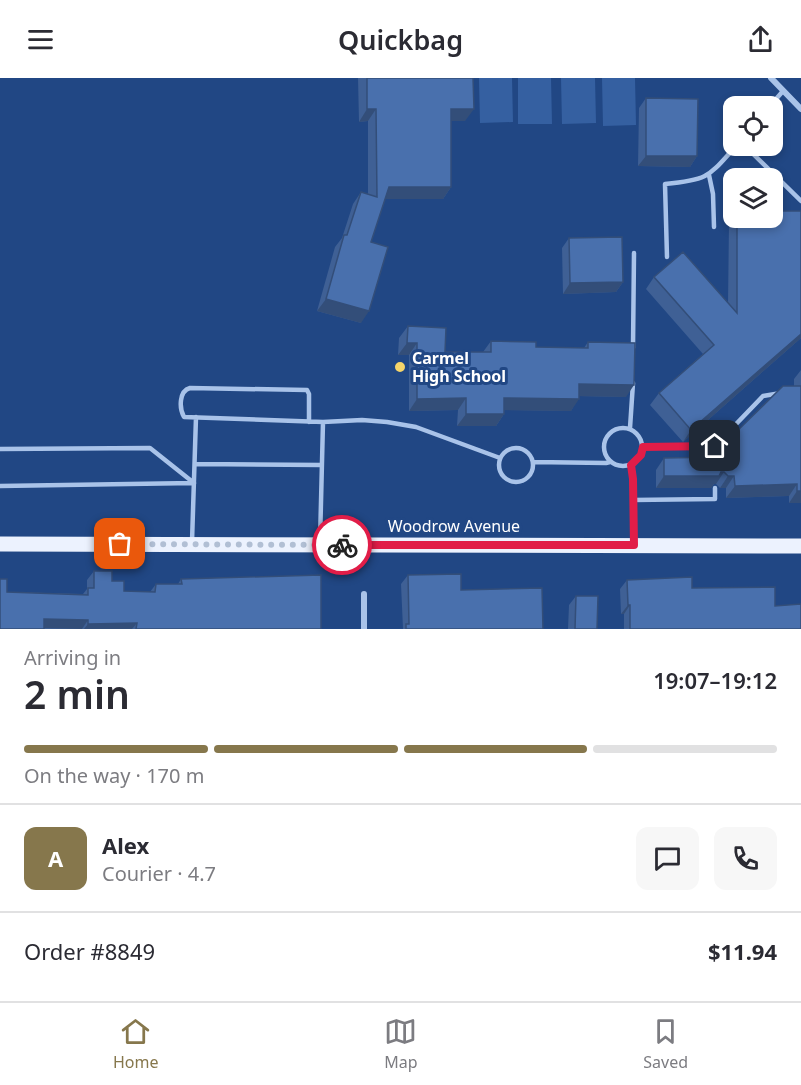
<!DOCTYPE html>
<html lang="en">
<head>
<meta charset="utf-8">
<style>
  body { margin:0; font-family:"Noto Sans",sans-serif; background:#f7f7f7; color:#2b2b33; height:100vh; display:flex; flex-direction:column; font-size:22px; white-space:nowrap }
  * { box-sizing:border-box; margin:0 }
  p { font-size:20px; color:#7c7c81 }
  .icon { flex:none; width:33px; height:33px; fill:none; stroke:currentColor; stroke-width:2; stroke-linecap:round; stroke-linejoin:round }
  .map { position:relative; height:551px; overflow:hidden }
  .drawer { display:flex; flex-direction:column; background:#fff; flex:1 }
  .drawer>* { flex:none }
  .fabs { position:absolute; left:723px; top:18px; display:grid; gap:12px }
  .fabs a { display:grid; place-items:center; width:60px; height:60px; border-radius:12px; background:#fff; box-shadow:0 3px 9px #0003; font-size:30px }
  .pin { position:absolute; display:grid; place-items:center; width:51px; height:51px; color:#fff; margin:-26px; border-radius:12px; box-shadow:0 3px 9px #0006 }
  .courier { position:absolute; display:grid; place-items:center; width:60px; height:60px; margin:-30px; border:4px solid #e11d48; border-radius:50%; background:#fff; color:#222; box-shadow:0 2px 8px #0007 }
  .headline em { font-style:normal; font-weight:600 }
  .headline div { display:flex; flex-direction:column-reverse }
  .headline { display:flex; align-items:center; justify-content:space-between; height:102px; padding:0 24px }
  h1 { font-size:39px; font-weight:600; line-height:45px }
  .bar { display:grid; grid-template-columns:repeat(4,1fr); gap:9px 6px; align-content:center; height:72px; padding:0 24px }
  .bar i { height:8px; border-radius:4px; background:#e1e1e2 }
  .bar .selected { background:#86774c }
  .bar p { grid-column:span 4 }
  .line { display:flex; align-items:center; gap:15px; padding:0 24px; border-top:2px solid #e1e1e2 }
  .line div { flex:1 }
  .round { display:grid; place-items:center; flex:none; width:63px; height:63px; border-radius:12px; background:#f7f7f7 }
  header { display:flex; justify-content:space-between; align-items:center; height:78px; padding:0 24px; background:#fff; font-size:27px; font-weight:600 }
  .tab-bar { display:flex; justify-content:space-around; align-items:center; height:84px; border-top:2px solid #e1e1e2; background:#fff; font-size:16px; color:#7c7c81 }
  .tab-bar a { display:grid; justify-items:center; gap:3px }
  .tab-bar .selected { color:#86774c }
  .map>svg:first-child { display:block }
  .green { fill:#3560a1 }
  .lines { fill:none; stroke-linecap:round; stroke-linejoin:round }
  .service { stroke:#a9c3e9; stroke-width:4.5 }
  .minor { stroke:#a9c3e9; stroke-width:6 }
  .primary { stroke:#ecf2fe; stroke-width:15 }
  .wall { fill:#3f6095 }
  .shaded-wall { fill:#334e79 }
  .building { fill:#4970ad; stroke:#334e79; stroke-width:1.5 }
  .done { stroke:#b1bfd4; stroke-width:6; stroke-dasharray:0 10.8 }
  .route { stroke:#e11d48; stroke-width:8 }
  .poi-dot { fill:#f6d56a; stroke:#214784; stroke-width:2 }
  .labels { text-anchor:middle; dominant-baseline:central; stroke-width:6; stroke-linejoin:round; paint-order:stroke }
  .poi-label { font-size:16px; font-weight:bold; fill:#fff; stroke:#214784; text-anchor:start }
  .street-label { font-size:16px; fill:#fff; stroke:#214784 }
</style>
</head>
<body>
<header><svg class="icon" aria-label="menu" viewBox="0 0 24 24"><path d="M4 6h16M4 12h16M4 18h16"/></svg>Quickbag<svg class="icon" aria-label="share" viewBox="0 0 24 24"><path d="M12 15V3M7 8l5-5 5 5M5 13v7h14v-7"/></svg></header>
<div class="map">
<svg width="801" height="551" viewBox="0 0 801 551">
  <rect width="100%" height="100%" fill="#214784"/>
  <path class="green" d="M479 0H512L513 44 480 45Z
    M518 0H551L552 46H518Z
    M561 0H595L596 45 562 46Z
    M602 0H635L636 47 603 48Z"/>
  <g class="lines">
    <path class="service" d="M770 28 783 13
      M745 68 801 123
      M709 97 713 116 714 149
      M667 179 665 106C709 102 708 99 736 68
      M633 270 634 175
      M309 344V316L307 312 190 310C179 313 179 330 184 339L323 344 362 342 387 344 416 349 500 380
      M604 369a19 19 0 1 1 38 0a19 19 0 1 1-38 0Z
      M630 350 633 305
      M643 369 715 368
      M499 387a17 17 0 1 1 34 0a17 17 0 1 1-34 0Z
      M0 371 150 370 194 405
      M715 383V368L763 318 781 315
      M533 384 606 385 610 384
      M195 386 321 387
      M631 387 633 401 634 465
      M0 408 194 405
      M633 422 715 421V410
      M192 464 196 339
      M320 464 323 344"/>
    <path class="minor" d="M771 0 801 31
      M364 551V516"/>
    <path class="primary" d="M0 466 801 468"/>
  </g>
  <path class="wall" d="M358 0H473L465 43H451V109L443 121H385L371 164 361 245 317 233 335 169 342 160 353 126 361 114 368 116V43L359 44Z
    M646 20 697 78 690 89 638 88 639 30Z
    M801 133V260L683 364 650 327 659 315 703 276 646 211 654 199 728 226 729 144 734 137V140H772Z
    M569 160 623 204 616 214 563 216 562 170Z
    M408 248 445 274H483L491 263 536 269 584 270 588 264 626 319 579 318 571 333 504 332V336L496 348H457L458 332 409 333V277H398L399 260Z
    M801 292V425H789V418L726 420V410H720L716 406H714L711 410H656V392L664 380 724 383 725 382 724 369 733 357 794 308V301Z
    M94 493 112 503 124 513 150 514 156 506H178L181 501 321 551H0L7 514 83 516 87 511V502Z
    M408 497 461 512 543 551H403L401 506Z
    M627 502 692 510 775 528 801 551H624V536H621L620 511Z
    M576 518 597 551H568L569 527Z"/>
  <path class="shaded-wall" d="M367 31H376L368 43 359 44Z
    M451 31H474L465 43H442Z
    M646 78H697L690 89 638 88Z
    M389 109H451L443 121H380Z
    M623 204 616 214 563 216 570 205Z
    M326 221 369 233 361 245 317 233Z
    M801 256V260L683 364 691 352Z
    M407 265H417L409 277H398Z
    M579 306 634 307 626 319 571 318Z
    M466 320 458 332 409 333 417 321Z
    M504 320 579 321 571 333 496 332Z
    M466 336H504L496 348H457Z
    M721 394H724L716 406H714L711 410H656L664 398Z
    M728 398H734L726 410H720Z
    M797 406 789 418 726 420 735 408Z
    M797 413H801V425H789Z
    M628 527H630L624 536H621Z
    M44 541 88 542 82 551 38 550Z
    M137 545 132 551H84L88 546Z"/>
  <path class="building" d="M367 0H473L474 31H451V109H389L371 164 388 169 369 233 326 221 344 157H347L361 114 377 119 376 31H367Z
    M646 20 698 21 697 78H646Z
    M772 133H801V256L691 352 659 315 714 267 654 199 683 174 737 235V140H772Z
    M622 159 623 204 570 205 569 160Z
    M408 248 446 250 445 274H491V263L536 264V269L588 270V264L635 265 634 307 579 306V321L504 320V336H466V320L417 321V265H407Z
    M783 308H801V413H797V406L735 408 734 398H728L724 394H721L719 398H664V380L719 379 724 383 728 379H734L733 357Z
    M94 493H112V503H124V513L155 514 156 506H182L181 501 321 497V551H136L137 545 88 546V542L44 541V551H0V501H7V514L88 517V510H94Z
    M461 496V512L542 510 543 551H406V546H409L408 497Z
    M692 499V510L775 509V528L801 526V551H630V527H628L627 502Z
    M576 518H598L597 551H575Z"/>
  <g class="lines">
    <path class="done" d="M120 466 342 467"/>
    <path class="route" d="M342 467H634L633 401 631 387 641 377 643 369 715 368"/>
  </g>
  <circle class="poi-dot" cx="400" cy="289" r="6"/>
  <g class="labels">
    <g class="poi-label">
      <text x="412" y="280">Carmel<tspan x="412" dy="18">High School</tspan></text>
    </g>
    <g class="street-label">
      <text x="454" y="448">Woodrow Avenue</text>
    </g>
  </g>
</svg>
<div class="fabs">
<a><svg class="icon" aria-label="locate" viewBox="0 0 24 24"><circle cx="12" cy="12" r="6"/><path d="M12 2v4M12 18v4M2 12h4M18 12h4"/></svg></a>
<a><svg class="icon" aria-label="layers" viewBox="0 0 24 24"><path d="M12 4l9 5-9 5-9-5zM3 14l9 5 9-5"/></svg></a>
</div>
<div class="pin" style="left:120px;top:466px;background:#ea580c"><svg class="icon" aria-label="bag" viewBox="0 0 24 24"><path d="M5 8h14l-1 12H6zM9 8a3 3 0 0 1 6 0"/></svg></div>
<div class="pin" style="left:715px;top:368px;background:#1f2937"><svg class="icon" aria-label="home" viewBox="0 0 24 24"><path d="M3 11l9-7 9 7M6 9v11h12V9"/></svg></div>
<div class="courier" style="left:342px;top:467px"><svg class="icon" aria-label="bike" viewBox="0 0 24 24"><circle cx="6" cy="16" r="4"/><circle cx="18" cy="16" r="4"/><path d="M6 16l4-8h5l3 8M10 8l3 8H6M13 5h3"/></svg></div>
</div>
<section class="drawer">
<div class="headline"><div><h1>2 min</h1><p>Arriving in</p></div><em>19:07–19:12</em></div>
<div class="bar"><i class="selected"></i><i class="selected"></i><i class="selected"></i><i></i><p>On the way · 170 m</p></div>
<div class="line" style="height:108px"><b class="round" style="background:#86774c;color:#fff">A</b><div><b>Alex</b><p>Courier · 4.7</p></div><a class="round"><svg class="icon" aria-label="chat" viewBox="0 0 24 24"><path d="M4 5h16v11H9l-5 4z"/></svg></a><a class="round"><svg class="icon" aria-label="phone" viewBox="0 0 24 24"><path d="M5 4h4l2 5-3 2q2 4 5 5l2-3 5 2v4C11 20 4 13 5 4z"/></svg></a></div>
<div class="line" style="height:78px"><div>Order #8849</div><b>$11.94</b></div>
</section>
<nav class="tab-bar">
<a class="selected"><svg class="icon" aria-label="home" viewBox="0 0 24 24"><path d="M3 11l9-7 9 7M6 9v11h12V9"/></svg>Home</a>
<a><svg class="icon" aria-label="map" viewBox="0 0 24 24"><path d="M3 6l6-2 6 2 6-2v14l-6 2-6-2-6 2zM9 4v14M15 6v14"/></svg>Map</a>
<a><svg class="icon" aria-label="saved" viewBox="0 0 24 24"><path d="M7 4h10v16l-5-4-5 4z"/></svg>Saved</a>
</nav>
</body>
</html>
